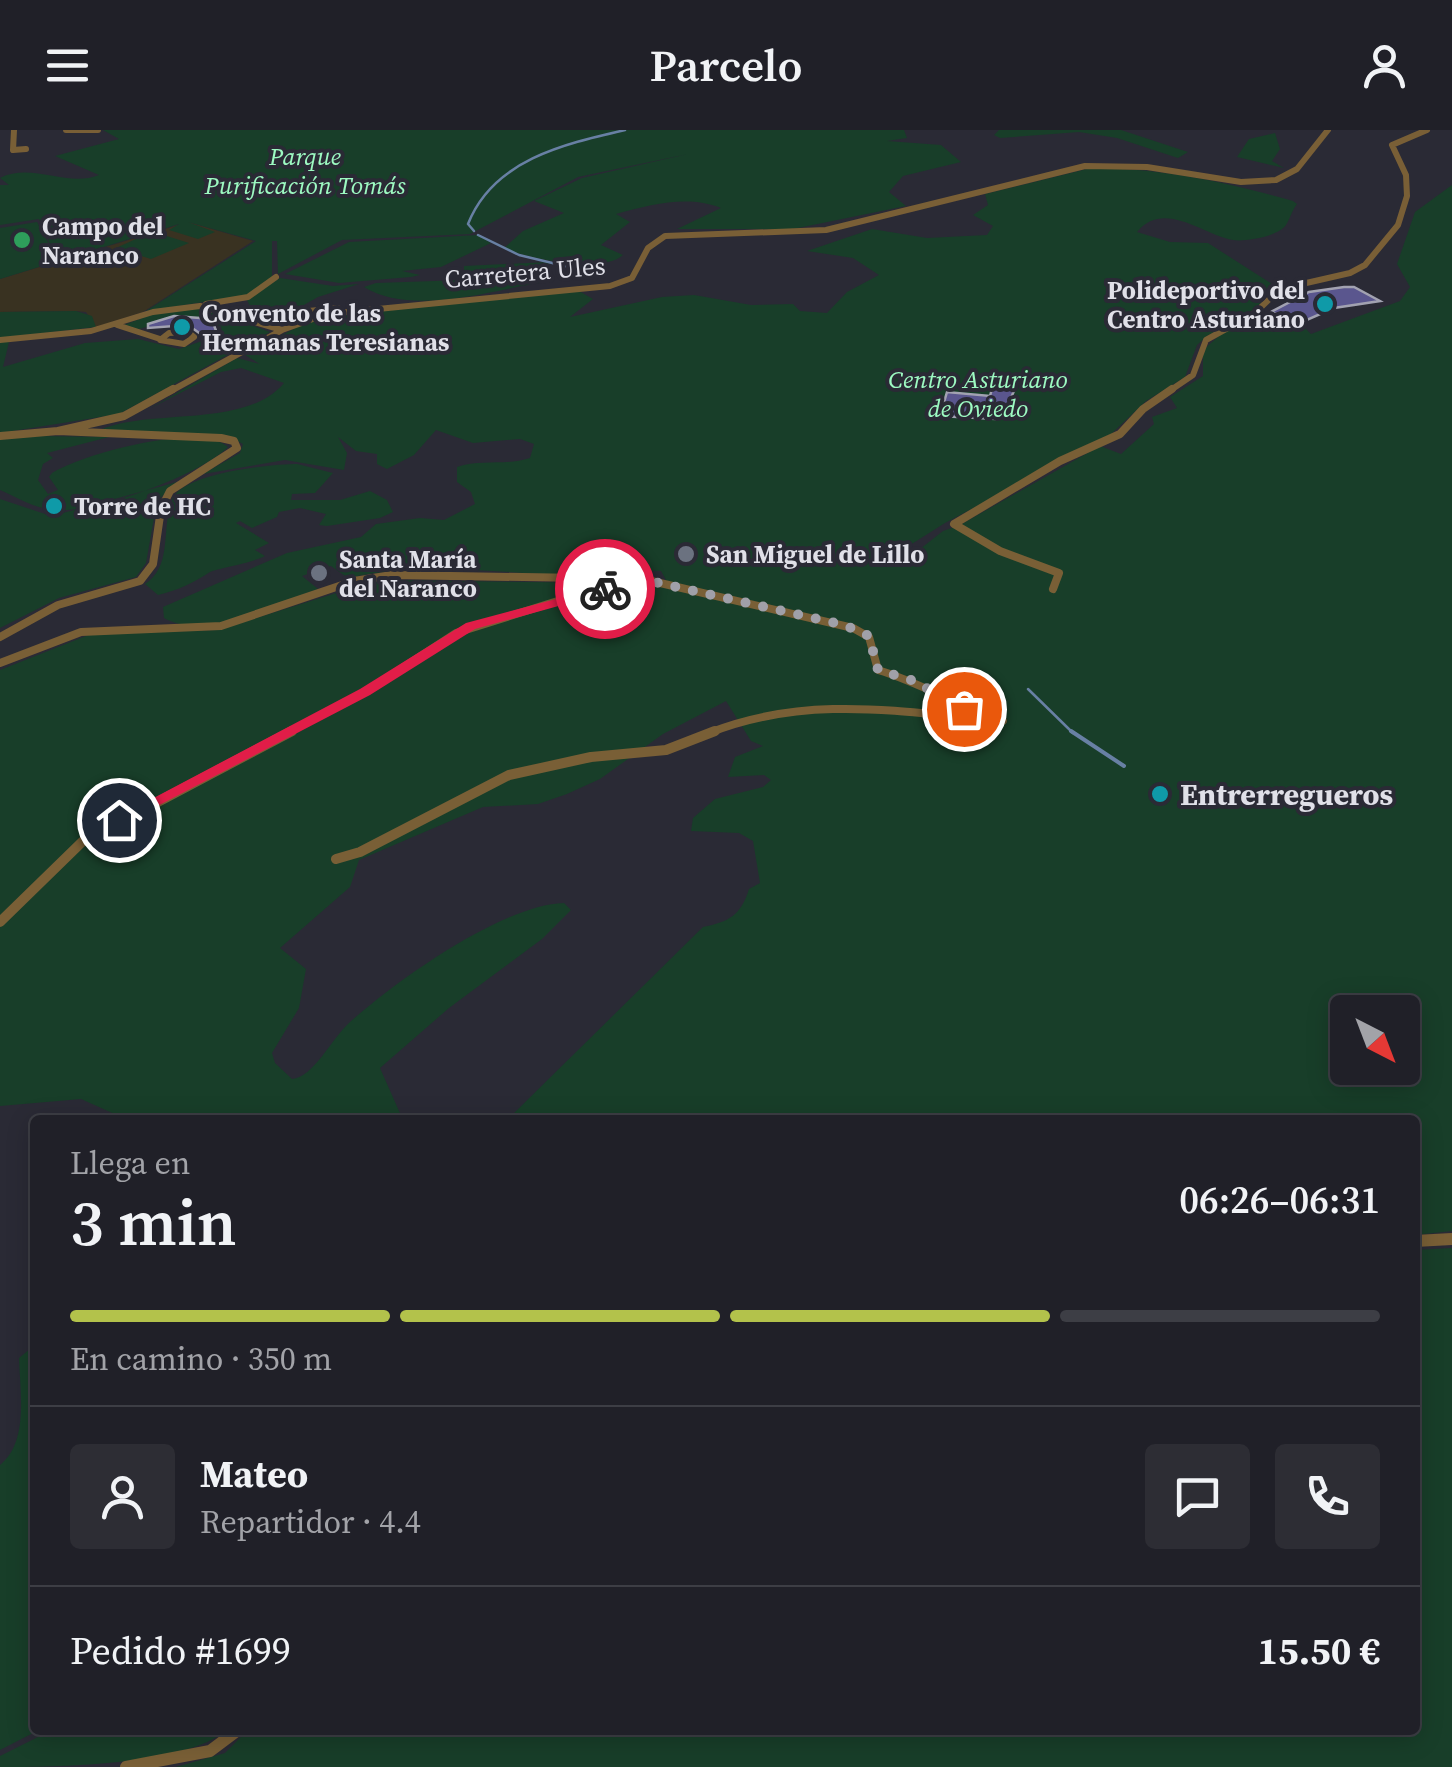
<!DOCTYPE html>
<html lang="es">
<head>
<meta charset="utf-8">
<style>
  body { margin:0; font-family:"Source Serif 4",serif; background:#2d2d34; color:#f1f3f6; height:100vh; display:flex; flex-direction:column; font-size:38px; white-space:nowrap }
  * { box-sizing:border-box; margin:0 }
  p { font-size:32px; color:#a2a3a8 }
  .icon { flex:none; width:55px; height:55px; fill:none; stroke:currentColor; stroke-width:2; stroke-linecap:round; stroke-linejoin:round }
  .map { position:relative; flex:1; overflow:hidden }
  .side { position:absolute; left:30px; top:985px; width:1390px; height:620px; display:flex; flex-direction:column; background:#202028; border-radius:10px; box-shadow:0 5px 25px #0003,0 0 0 2px #3d3e45 }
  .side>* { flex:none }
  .needle { width:65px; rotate:138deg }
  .fabs { position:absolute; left:1330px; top:865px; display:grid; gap:20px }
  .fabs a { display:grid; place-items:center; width:90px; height:90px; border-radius:10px; background:#202028; box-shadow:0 5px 25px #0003,0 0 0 2px #3d3e45; font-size:50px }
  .pin { position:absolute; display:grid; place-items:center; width:85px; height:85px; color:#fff; margin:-42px; border:5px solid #fff; border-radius:50%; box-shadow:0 2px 10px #0007 }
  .courier { position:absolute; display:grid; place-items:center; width:100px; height:100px; margin:-50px; border:8px solid #e11d48; border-radius:50%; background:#fff; color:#222; box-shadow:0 2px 12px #0007 }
  .overview em { font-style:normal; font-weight:600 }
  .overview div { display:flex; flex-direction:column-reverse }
  .overview { display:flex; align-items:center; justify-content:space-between; height:170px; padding:0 40px }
  h1 { font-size:65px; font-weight:600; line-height:75px }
  .bar { display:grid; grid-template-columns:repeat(4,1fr); gap:15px 10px; align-content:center; height:120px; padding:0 40px }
  .bar i { height:12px; border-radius:8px; background:#3d3e45 }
  .bar .active { background:#b3c24b }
  .bar p { grid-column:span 4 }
  .line { display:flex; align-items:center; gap:25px; padding:0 40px; border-top:2px solid #3d3e45 }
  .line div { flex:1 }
  .round { display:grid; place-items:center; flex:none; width:105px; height:105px; border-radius:10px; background:#2d2d34 }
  header { display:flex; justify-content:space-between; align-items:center; height:130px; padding:0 40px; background:#202028; font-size:45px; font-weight:600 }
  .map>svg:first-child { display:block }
  .education { fill:#393221 }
  .green { fill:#183e29; fill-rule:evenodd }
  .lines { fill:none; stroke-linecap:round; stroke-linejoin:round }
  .stream-far1 { stroke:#6880a4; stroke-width:2.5 }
  .stream { stroke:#6880a4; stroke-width:4 }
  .building { fill:#5a568e; stroke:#a2a2b1; stroke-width:2.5 }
  .minor-far3 { stroke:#795f36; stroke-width:6 }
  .minor-far2 { stroke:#795f36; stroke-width:8 }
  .minor-far1 { stroke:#795f36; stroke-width:10 }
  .minor { stroke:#795f36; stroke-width:12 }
  .route { fill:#e11d48 }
  .done { stroke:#a0a0a9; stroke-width:10; stroke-dasharray:0 18 }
  .leisure-dot { fill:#2e9e5b; stroke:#2a2a35; stroke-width:4 }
  .culture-dot { fill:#0f9aa8; stroke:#2a2a35; stroke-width:4 }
  .worship-dot { fill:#6b7280; stroke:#2a2a35; stroke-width:4 }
  .labels { text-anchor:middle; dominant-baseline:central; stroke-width:8; stroke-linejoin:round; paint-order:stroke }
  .far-park-label { font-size:25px; font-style:italic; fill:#9dfac2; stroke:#2a2a35 }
  .far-poi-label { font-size:25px; font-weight:bold; fill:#e0e0e8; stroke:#2a2a35; text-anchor:start }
  .far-street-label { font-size:25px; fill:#e0e0e8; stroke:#2a2a35 }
  .poi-label { font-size:30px; font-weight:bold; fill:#e0e0e8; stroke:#2a2a35; text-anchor:start }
</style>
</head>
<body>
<header><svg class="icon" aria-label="menu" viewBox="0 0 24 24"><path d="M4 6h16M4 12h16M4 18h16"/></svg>Parcelo<svg class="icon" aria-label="person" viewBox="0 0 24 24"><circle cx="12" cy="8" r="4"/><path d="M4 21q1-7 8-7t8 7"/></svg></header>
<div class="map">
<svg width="1452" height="1637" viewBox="0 0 1452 1637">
  <rect width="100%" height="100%" fill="#2a2a35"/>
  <path class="education" d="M188 92 253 111 143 182 96 197 86 182 76 181 0 182V149Z"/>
  <path class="green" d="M103 0H904L907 8 887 11 941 15 961 32 903 46 889 62 906 76 793 99H677L721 78C688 65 653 74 616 84L630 92 601 115 623 125C603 144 528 129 504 118L523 101 564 83 534 71 582 48 688 24 578 47 470 104 342 110 278 144 277 111H272V147L248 165 146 181 256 111 188 92 215 102 198 109 169 100 179 94 154 102 189 113 151 129 116 118 149 103 0 149V98L37 92 53 121 39 89 0 95V55H9L0 48C32 32 67 58 99 45L55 26 119 9Z
    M999 0H1121L1188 22 1178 28 1117 8 1079 2 1000 8 994 5Z
    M1275 3 1280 19 1272 31 1284 38 1237 27 1249 9Z
    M1091 38C1161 38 1226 52 1293 71L1297 74C1292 80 1290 89 1286 95 1279 106 1245 112 1233 110 1203 105 1164 69 1137 102L1170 112 1208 113 1275 156 1256 178 1207 206 1197 215 1185 247 1146 271 1109 306 945 393 899 422 906 430 943 401 960 395 1100 316 1121 324 1154 294 1152 287 1177 278 1170 267 1203 246V220L1226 200 1271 182 1300 193 1311 204 1400 171 1410 157 1397 134 1415 82 1452 55V1101L1415 1105V990H507L703 797C729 792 741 785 749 759L760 753 753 711 739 703 691 701 693 688 715 669 763 657 771 650 764 645 728 647 735 627 763 616 751 611 726 571 663 604 600 649 567 664 538 674 483 677 359 730 350 757 280 818 306 839 299 878 272 923 275 933 292 949C314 947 331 909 350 892 397 850 502 775 564 773L571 780 542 809 449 878 380 938 403 990H128L81 969 0 976V540L91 504 218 500 378 450 615 453 621 460 653 457 666 450 661 441C637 439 610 446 585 446 508 444 423 431 348 448L331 436 302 446 318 459C276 474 207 512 164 488L163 477 287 423 361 407 376 394 420 388 444 390 475 374 471 362 457 352V337C482 329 506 336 530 328L534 314 520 309 473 313 436 300 414 325 387 339 377 334V324L356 321 338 307 347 323 344 340 285 330 203 344 240 323 243 314 227 305 98 301C148 277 245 300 284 253L241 238 221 242 151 278 237 228 260 234 245 225 299 196 332 186 579 161 593 169 570 187 662 167 694 165 751 175 793 174 800 181 827 183 847 162 879 145 853 128 807 121 872 99 927 108 987 105 993 96 973 85 988 75 985 64ZM1348 882H1402V938H1348Z
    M478 105 491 113 441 137 402 141 420 145 411 147 339 153 285 144 349 112Z
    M548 132 553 151C502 156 416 189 364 157L376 153 464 150V136Z
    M280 148 333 156 359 154 318 167 272 193 247 183 252 180 247 170Z
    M202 178 270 202 119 284 0 303V212H9L3 237 85 213 138 209 179 219 222 204 221 196 184 187 135 200 124 195 153 184Z
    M76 181 92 186 96 197 0 208V182Z
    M36 306 109 307 47 323 53 328 43 334 38 350 48 364 58 360 49 347 52 343C83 324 199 292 228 317 199 346 93 384 52 380 35 378 16 367 0 360V309Z
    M297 334 333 343 315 363 292 364 291 370H340L370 361 387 370 393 382 380 388 327 396 319 395 326 384 300 378 279 382 277 387 252 398 240 391 236 393 269 413 255 420 265 426C249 434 218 438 210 442 193 453 179 460 158 465L145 454C174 435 160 397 173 368 185 343 271 334 297 334Z
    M177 352 157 371 146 433 136 447 59 468 0 498V369L45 384 63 383Z
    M1452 1118V1637H176L225 1623 248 1600H1415V1120Z
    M35 1215V1600H39L0 1620V1335C29 1312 20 1261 19 1228Z
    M52 1600H227C184 1636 56 1637 0 1637V1626Z"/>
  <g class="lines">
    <path class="stream-far1" d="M474 101 468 94C493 30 564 14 625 0
      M478 105 519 125 594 143
      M1028 559 1073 603"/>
    <path class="stream" d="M1071 601 1124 636"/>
  </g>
  <path class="building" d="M1344 157H1354L1380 171 1334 178 1300 193 1271 182 1309 162Z
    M174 186 200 188 213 193 217 203 202 205 188 195 148 198V194Z
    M996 244 1020 246 1007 278 997 281 995 289 940 286 947 262 990 266Z"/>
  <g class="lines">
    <path class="minor-far3" d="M14 0 13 20 26 19
      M66 0H98
      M206 174 248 167 276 147
      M289 183 338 178
      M117 195 160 209
      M188 202 194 207 184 214 160 210 169 203Z
      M0 210 91 201 153 182 200 176 282 200
      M169 262 282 200 327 184 610 156 632 148 648 118 665 106 826 100 1085 36 1147 37 1241 52 1276 50 1297 39 1328 0
      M1168 262 1193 245 1206 210 1255 183 1280 159 1350 143 1365 135 1398 95 1407 66 1406 45 1392 15 1427 0"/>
    <path class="minor-far2" d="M58 301 124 286 173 259
      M0 306 58 301 221 308 234 311 237 318 170 361 161 379 153 434 140 451 58 475 0 507
      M1053 459 1059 443 1000 421 954 394 1060 331 1120 304 1143 279 1172 259
      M0 533 81 502 221 496 354 451 392 445 643 449 853 498 869 507 878 540C922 553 959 577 1003 591 900 582 808 564 709 603
      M287 603 365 562 456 503 583 463 632 455"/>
    <path class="minor-far1" d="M336 729 360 722 509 645 591 627 666 620 715 601
      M0 792 82 712 292 601"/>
    <path class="minor" d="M1415 1111 1452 1109
      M126 1637 210 1621 238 1600"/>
  </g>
  <path class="route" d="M605 456 609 462 475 499 370 565 125 693 112 690 360 559 466 493Z"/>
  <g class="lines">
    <path class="done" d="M605 459 646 450 844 495 869 506 878 540 914 551 964 579"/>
  </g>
  <circle class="leisure-dot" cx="22" cy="110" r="10"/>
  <g class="culture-dot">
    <circle cx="1325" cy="174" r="10"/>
    <circle cx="182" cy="197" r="10"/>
    <circle cx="54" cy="376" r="10"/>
    <circle cx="1160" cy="664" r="10"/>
  </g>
  <g class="worship-dot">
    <circle cx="686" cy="424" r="10"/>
    <circle cx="319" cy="443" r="10"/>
  </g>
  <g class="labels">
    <g class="far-park-label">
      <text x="305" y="26">Parque<tspan x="305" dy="29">Purificación Tomás</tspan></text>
      <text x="978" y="249">Centro Asturiano<tspan x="978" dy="29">de Oviedo</tspan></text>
    </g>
    <g class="far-poi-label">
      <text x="42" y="96">Campo del<tspan x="42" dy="29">Naranco</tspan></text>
      <text x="1305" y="160" text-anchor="end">Polideportivo del<tspan x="1305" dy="29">Centro Asturiano</tspan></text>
      <text x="202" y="183">Convento de las<tspan x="202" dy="29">Hermanas Teresianas</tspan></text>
      <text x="74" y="376">Torre de HC</text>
      <text x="706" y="424">San Miguel de Lillo</text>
      <text x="339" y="429">Santa María<tspan x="339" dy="29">del Naranco</tspan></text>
    </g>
    <g class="far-street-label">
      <text transform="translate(525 142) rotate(-5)">Carretera Ules</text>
    </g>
    <g class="poi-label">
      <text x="1180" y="664">Entrerregueros</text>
    </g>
  </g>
</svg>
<div class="fabs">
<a><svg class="needle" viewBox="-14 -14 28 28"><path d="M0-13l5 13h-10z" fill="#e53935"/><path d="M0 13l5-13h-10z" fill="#a2a3a8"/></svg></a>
</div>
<div class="pin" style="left:964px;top:579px;background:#ea580c"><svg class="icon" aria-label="bag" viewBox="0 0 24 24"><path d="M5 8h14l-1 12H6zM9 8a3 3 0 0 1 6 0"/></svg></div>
<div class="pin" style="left:119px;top:690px;background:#1f2937"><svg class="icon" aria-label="home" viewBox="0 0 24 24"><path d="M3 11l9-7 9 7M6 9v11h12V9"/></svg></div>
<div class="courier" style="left:605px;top:459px"><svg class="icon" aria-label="bike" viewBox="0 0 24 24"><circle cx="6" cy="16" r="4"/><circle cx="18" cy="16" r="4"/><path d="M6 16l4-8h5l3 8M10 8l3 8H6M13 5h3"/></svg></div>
<section class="side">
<div class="overview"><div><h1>3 min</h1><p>Llega en</p></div><em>06:26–06:31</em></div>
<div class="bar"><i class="active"></i><i class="active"></i><i class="active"></i><i></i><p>En camino · 350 m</p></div>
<div class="line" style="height:180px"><a class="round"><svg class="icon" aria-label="person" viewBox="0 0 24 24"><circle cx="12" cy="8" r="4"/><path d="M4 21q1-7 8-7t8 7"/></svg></a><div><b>Mateo</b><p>Repartidor · 4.4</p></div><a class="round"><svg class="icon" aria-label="chat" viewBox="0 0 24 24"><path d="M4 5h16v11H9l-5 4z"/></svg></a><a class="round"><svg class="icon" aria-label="phone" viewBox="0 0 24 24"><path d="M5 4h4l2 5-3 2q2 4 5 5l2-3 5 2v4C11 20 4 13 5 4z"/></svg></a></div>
<div class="line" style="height:130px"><div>Pedido #1699</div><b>15.50 €</b></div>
</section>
</div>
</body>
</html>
